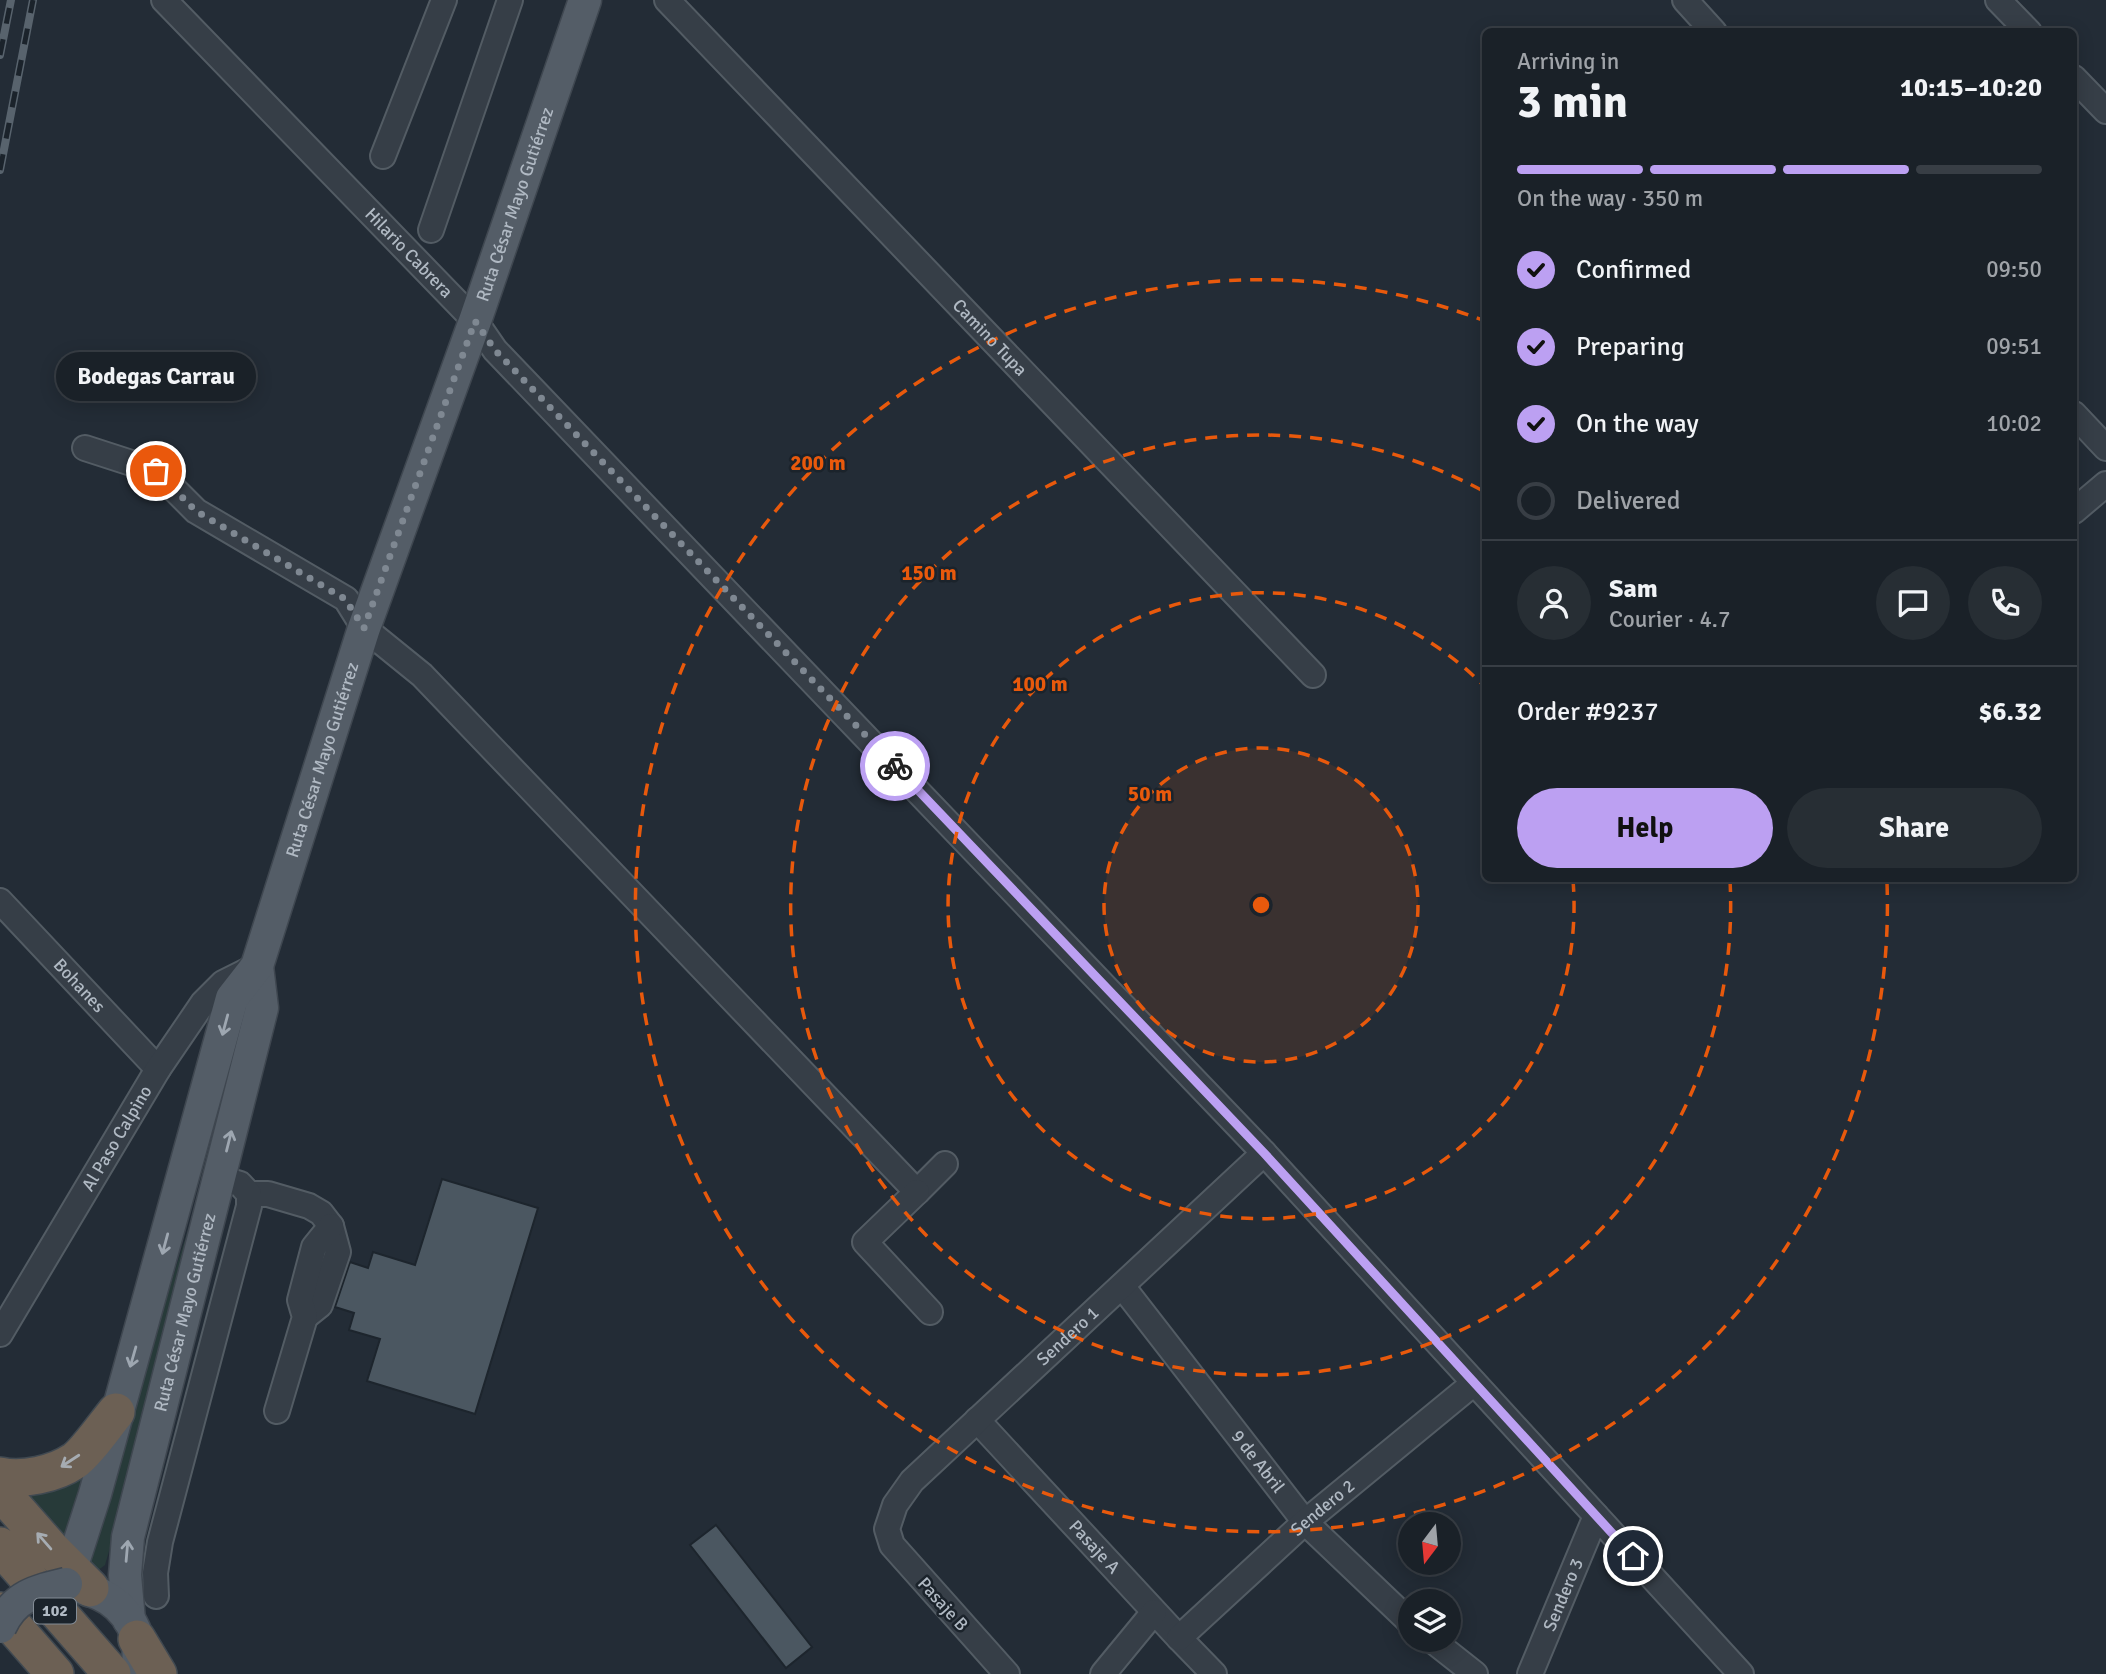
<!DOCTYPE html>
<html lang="en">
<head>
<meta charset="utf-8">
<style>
  body { margin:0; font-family:Signika,sans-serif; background:#272e34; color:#f1f3f6; height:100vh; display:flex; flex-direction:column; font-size:26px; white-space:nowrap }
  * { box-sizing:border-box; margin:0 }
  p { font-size:23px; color:#9fa3a8 }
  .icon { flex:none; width:38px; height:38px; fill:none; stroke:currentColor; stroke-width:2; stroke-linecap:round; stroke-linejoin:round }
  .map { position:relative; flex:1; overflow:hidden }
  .sheet { position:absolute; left:1482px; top:28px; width:595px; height:854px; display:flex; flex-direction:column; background:#1a2128; border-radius:10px; box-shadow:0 4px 18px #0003,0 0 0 2px #383e45 }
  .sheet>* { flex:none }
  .needle { width:46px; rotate:196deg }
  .controls { position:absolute; left:1398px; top:1512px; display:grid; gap:14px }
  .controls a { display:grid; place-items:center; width:63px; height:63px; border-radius:50%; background:#1a2128; box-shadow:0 4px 18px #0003,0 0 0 2px #383e45; font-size:35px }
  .pin { position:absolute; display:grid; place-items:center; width:60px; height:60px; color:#fff; margin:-30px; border:4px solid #fff; border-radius:50%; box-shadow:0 2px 7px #0007 }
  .courier { position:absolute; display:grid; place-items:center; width:70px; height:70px; margin:-35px; border:5px solid #bca0f2; border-radius:50%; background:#fff; color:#222; box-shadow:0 2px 9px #0007 }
  .bubble { position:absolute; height:49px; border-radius:24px; background:#1a2128; box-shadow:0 4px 18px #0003,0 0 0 2px #383e45; font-size:23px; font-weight:700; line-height:49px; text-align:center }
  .headline em { font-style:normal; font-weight:700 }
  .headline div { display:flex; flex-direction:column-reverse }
  .headline { display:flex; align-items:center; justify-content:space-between; height:119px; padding:0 35px }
  h1 { font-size:46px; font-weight:700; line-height:52px }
  .bar { display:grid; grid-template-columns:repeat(4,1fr); gap:10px 7px; align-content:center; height:84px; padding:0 35px }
  .bar i { height:9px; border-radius:5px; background:#383e45 }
  .bar .active { background:#bca0f2 }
  .bar p { grid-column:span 4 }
  .line { display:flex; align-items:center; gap:18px; padding:0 35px; border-top:2px solid #383e45 }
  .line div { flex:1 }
  .round { display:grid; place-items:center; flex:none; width:74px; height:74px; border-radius:37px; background:#272e34 }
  ol { padding:0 35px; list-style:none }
  li { display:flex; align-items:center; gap:21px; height:77px }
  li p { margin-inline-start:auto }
  li .icon { padding:7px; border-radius:50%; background:#bca0f2; color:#111; stroke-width:4 }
  li:last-child { color:#9fa3a8 }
  li i { width:38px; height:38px; border:4px solid #383e45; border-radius:50% }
  .cta { display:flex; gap:14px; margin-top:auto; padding:14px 35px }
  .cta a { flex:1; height:80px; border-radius:42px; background:#bca0f2; color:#111; font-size:28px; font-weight:700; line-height:80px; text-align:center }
  .cta a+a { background:#272e34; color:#f1f3f6 }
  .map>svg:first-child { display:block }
  .green { fill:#273a39 }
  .building { fill:#4b5761; stroke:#1d252d; stroke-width:2 }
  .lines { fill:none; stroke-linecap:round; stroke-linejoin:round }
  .minor-casing { stroke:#535c64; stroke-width:28 }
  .major-casing { stroke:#3f4750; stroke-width:35 }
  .highway-casing { stroke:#404951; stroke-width:40 }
  .minor { stroke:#363e47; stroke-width:24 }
  .major { stroke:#545d67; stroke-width:32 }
  .highway { stroke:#6c6054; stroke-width:37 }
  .rail-casing { stroke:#58636d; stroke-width:8 }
  .rail { stroke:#1b232b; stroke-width:5; stroke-dasharray:16; stroke-linecap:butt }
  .major-bridge-casing { stroke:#3f4750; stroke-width:35; stroke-linecap:butt }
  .major-bridge { stroke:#545d67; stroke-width:32 }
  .oneway { stroke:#9ea7b1 }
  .oneway2 { stroke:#a6acb2 }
  .done { stroke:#7f8892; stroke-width:7; stroke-dasharray:0 12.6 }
  .route { stroke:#bca0f2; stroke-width:9 }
  .ring { fill:none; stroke:#e8590c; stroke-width:3.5; stroke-dasharray:12 9 }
  .labels { text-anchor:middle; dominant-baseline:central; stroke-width:5; stroke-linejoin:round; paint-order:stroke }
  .shield { fill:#1b232b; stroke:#838c95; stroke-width:2 }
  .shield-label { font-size:16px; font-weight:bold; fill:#b0b9c3 }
  .street-label { font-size:18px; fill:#b0b9c3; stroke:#1b232b }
  .centre { fill:#e8590c; stroke:#1b232b; stroke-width:3.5 }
  .ring-label { font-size:21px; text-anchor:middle; font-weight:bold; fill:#e8590c; stroke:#1b232b; stroke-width:5; stroke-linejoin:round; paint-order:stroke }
</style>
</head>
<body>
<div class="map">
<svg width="2106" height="1674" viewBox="0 0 2106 1674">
  <rect width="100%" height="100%" fill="#232c36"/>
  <path class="green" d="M195 1208 202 1210 165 1359 105 1565 97 1571 86 1567 164 1305Z
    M74 1476 84 1477 62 1541 18 1492Z"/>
  <path class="building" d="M442 1179 538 1208 475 1414 367 1381 380 1339 349 1330 354 1313 335 1307 350 1262 368 1268 373 1252 415 1265Z
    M716 1525 812 1647 786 1668 690 1545Z"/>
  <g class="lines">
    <defs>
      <g id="minor">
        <path id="s1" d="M164 0 475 321 495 350 1264 1153 1741 1674"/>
        <path id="s2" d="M667 0 1313 675"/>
        <path d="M1685 0 1714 32"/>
        <path d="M1998 0 2029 32"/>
        <path d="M2074 78 2106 111"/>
        <path d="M383 156 444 0"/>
        <path d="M431 230 510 0"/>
        <path d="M2074 414 2106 448"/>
        <path d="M85 448 156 471 196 511 346 599 364 628 422 675 917 1192 945 1164"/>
        <path d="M2074 511 2106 484"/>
        <path id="s3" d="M0 901 158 1069"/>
        <path d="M917 1192 865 1242 930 1312"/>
        <path d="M249 1194H268L309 1206 321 1213 331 1226 338 1252 320 1305 305 1317"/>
        <path id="s4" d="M1122 1286 1305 1522 1410 1622"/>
        <path id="s5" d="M0 1334 158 1069 203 1003 223 983 253 968"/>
        <path d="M277 1411 305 1317 300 1300 314 1247 331 1226"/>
        <path id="s6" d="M977 1420 1179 1638 1214 1674"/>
        <path d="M156 1596 155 1573 160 1542 249 1206V1194L240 1184 220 1178"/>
        <path id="s7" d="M1179 1638 1305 1522 1474 1383"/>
        <path d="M1432 1640 1475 1674"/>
        <path id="s8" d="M1007 1674 892 1545 887 1529 895 1505 912 1481 1264 1153"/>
        <path d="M1103 1674 1154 1612"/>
        <path id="s9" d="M1530 1674 1596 1516"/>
      </g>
      <g id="major">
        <path id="s10" d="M129 1620 125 1575 128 1537 262 1008 257 966"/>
        <path id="s11" d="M139 1664C138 1655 139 1645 137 1636 125 1602 99 1590 66 1584L95 1494 232 998 257 966 364 628 475 321 585 0"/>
      </g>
      <path id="highway" d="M0 1476C22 1481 55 1474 74 1461 85 1454 106 1424 116 1412
        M0 1491 51 1549 90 1588
        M0 1546 112 1674
        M0 1611 55 1674
        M137 1639 158 1674"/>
    </defs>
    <use href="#minor" class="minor-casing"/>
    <use href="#major" class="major-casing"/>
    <use href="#highway" class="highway-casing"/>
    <use href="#minor" class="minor"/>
    <use href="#major" class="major"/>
    <use href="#highway" class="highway"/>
    <defs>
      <path id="rail" d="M0 55 11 0
        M0 170 33 0"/>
    </defs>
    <use href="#rail" class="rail-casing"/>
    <use href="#rail" class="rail"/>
    <defs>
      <path id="major-bridge" d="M0 1627C14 1596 36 1591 66 1584"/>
    </defs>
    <use href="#major-bridge" class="major-bridge-casing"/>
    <use href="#major-bridge" class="major-bridge"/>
  </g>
  <defs><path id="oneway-shaft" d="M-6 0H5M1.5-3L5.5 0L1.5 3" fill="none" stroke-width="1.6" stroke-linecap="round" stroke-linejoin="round" transform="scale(1.75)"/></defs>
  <g class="oneway">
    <use href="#oneway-shaft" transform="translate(225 1025) rotate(105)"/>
    <use href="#oneway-shaft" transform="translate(229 1141) rotate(-76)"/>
    <use href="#oneway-shaft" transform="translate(165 1244) rotate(105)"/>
    <use href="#oneway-shaft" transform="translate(133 1357) rotate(106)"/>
    <use href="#oneway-shaft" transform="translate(127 1551) rotate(-85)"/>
  </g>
  <g class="oneway2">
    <use href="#oneway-shaft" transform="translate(70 1461) rotate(147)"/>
    <use href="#oneway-shaft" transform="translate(44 1541) rotate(-131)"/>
  </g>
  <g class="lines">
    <path class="done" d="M156 471 196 511 345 599 364 628 475 321 495 350 895 766"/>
    <path class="route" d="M895 766 1264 1153 1633 1556"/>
  </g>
  <circle cx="1261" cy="905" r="157" fill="#e8590c" fill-opacity=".12"/>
  <g class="ring">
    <circle cx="1261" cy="905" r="157"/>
    <path d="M1573 880A313 313 0 1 1 1484 686"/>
    <path d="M1730 880A470 470 0 1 1 1485 492"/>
    <path d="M1887 883A626 626 0 1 1 1485 321"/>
  </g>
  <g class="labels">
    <rect class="shield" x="34" y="1598.5" width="42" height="25" rx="5"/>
    <g class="shield-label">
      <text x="55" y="1611">102</text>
    </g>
    <g class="street-label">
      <text stroke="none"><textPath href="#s11" startOffset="1575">Ruta César Mayo Gutiérrez</textPath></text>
      <text stroke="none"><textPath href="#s1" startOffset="352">Hilario Cabrera</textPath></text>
      <text stroke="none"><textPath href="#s2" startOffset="467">Camino Tupa</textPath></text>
      <text stroke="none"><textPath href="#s11" startOffset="987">Ruta César Mayo Gutiérrez</textPath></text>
      <text stroke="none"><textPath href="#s3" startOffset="116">Bohanes</textPath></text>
      <text stroke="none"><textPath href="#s5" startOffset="228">Al Paso Calpino</textPath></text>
      <text stroke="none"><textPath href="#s10" startOffset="315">Ruta César Mayo Gutiérrez</textPath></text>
      <text stroke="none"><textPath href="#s8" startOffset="457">Sendero 1</textPath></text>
      <text stroke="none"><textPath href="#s4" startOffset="222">9 de Abril</textPath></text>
      <text stroke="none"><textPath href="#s7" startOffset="194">Sendero 2</textPath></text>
      <text stroke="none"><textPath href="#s6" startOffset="173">Pasaje A</textPath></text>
      <text stroke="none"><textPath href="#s9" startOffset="86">Sendero 3</textPath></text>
      <text transform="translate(943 1604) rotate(48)">Pasaje B</text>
    </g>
  </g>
  <circle cx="1261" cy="905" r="10" class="centre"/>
  <g class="ring-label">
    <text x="818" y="470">200 m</text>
    <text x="929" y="580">150 m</text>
    <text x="1040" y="691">100 m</text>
    <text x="1150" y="801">50 m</text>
  </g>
</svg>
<div class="controls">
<a><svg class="needle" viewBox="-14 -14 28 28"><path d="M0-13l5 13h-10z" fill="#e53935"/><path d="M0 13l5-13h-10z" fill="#9fa3a8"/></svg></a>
<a><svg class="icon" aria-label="layers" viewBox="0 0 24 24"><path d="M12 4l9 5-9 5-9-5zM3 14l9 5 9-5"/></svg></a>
</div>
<div class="pin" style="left:156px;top:471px;background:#ea580c"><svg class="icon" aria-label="bag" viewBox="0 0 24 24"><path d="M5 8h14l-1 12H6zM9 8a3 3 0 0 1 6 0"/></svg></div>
<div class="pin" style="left:1633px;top:1556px;background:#1f2937"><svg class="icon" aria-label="home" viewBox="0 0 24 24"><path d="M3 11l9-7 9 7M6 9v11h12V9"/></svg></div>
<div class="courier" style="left:895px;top:766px"><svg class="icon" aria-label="bike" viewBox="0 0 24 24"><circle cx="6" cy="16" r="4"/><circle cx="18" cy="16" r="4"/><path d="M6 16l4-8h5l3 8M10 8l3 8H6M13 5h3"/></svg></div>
<div class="bubble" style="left:56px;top:352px;width:200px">Bodegas Carrau</div>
<section class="sheet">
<div class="headline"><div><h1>3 min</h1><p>Arriving in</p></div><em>10:15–10:20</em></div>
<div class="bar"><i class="active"></i><i class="active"></i><i class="active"></i><i></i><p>On the way · 350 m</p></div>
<ol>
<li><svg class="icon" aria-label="check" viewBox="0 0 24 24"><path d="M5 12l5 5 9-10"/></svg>Confirmed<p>09:50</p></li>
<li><svg class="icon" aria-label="check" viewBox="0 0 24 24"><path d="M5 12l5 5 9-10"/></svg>Preparing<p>09:51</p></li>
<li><svg class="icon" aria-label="check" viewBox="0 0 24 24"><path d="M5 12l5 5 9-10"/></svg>On the way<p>10:02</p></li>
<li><i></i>Delivered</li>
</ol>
<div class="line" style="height:126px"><a class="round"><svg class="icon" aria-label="person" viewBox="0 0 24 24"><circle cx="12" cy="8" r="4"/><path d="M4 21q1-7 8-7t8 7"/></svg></a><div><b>Sam</b><p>Courier · 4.7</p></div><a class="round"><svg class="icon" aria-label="chat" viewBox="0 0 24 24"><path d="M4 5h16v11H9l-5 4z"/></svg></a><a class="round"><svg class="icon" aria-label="phone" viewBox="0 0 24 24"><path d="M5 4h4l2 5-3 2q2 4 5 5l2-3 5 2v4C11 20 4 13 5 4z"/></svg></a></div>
<div class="line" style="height:91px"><div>Order #9237</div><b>$6.32</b></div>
<div class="cta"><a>Help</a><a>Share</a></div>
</section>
</div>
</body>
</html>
